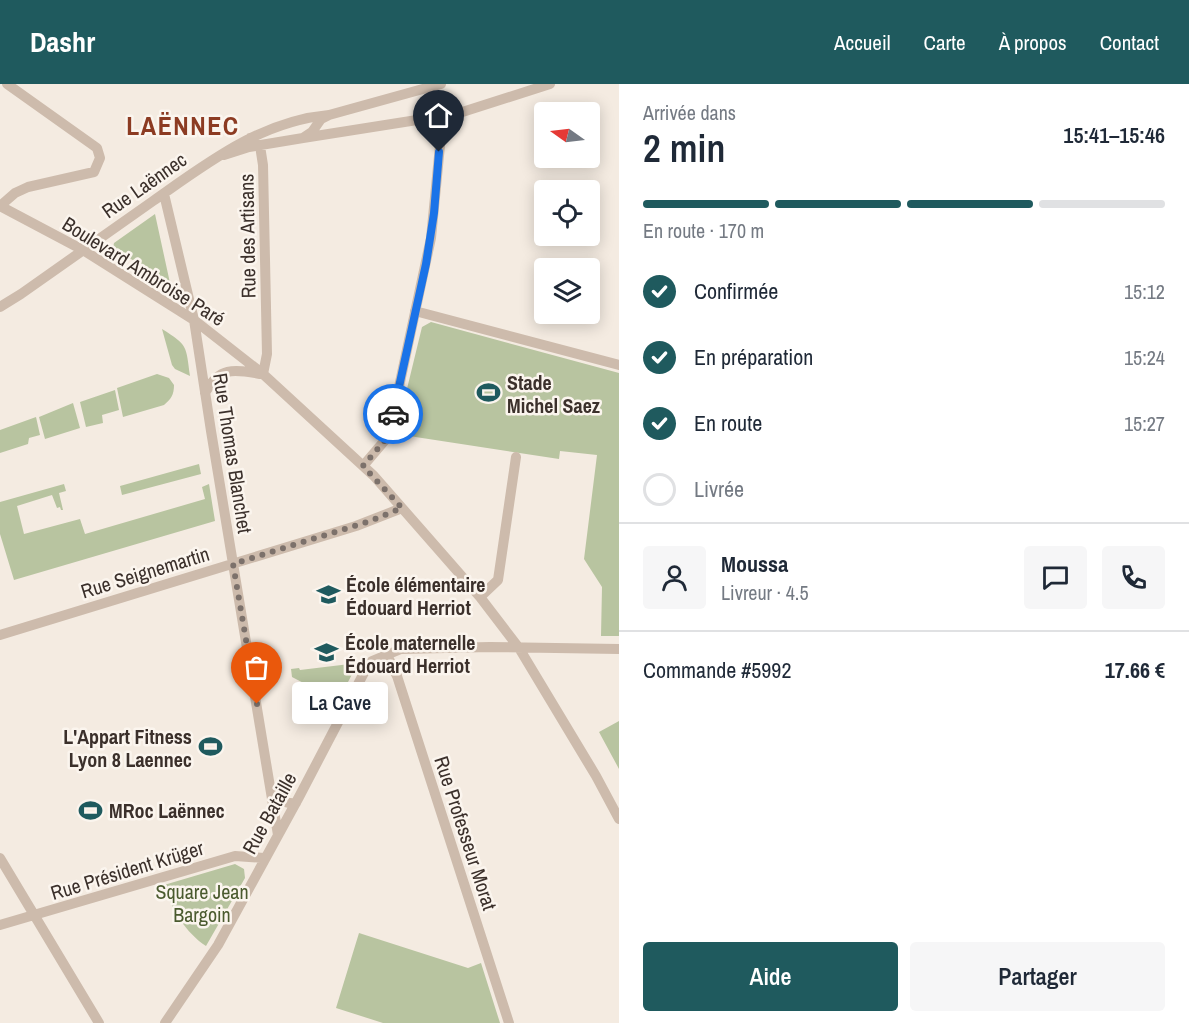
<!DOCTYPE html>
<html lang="fr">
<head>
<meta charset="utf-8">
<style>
  body { margin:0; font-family:"Archivo Narrow",sans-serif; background:#f6f6f7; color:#1f2937; height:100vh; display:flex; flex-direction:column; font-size:22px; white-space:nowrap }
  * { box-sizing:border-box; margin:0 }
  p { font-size:20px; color:#747a83 }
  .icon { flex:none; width:33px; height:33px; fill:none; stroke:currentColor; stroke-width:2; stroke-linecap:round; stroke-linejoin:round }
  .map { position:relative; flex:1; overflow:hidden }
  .details { display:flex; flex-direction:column; background:#fff; width:570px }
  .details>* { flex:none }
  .needle { width:39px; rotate:284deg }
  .controls { position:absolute; left:534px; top:18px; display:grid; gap:12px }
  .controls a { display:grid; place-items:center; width:66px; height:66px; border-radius:6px; background:#fff; box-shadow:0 3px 15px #0003; font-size:30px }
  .pin { position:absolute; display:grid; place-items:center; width:51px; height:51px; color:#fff; margin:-62px -26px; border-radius:50% 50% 50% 0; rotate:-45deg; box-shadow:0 0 6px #0007 }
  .pin .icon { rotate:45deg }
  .courier { position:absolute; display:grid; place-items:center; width:60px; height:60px; margin:-30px; border:4px solid #1a73e8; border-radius:50%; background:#fff; color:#222; box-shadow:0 2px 8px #0007 }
  .bubble { position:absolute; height:42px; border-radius:6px; background:#fff; box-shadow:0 3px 15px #0003; font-size:20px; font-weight:600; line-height:42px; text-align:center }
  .overview em { font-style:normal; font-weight:600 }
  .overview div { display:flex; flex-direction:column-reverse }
  .overview { display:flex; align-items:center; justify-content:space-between; height:102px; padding:0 24px }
  h1 { font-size:39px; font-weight:600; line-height:45px }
  .bar { display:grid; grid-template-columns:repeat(4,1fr); gap:9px 6px; align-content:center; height:72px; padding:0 24px }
  .bar i { height:8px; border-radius:4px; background:#e0e1e3 }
  .bar .on { background:#1f5a5e }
  .bar p { grid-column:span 4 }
  .line { display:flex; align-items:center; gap:15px; padding:0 24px; border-top:2px solid #e0e1e3 }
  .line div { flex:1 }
  .round { display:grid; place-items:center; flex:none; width:63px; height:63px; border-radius:6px; background:#f6f6f7 }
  ol { padding:0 24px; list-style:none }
  li { display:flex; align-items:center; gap:18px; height:66px }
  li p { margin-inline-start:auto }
  li .icon { padding:6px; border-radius:50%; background:#1f5a5e; color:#fff; stroke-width:4 }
  li:last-child { color:#747a83 }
  li i { width:33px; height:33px; border:3px solid #e0e1e3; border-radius:50% }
  .button { display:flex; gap:12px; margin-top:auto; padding:12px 24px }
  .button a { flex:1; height:69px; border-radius:6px; background:#1f5a5e; color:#fff; font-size:24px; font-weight:600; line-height:69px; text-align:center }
  .button a+a { background:#f6f6f7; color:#1f2937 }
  header { display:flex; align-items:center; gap:36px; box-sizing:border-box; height:84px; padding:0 30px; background:#1f5a5e; color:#fff }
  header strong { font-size:28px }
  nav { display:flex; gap:33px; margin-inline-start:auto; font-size:21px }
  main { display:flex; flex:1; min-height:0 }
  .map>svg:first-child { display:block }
  .green { fill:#b8c4a0 }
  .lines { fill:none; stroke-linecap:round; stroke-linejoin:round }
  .minor { stroke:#cdbbac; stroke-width:10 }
  .done { stroke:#7c716b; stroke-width:6; stroke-dasharray:0 10.8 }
  .route { stroke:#1a73e8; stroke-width:8 }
  .labels { text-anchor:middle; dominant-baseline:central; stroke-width:5; stroke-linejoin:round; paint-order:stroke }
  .street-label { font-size:20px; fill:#3b302b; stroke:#fbf5ee }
  .poi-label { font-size:20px; font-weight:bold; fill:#3b302b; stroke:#fbf5ee; text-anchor:start }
  .park-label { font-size:20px; fill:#4a5a2e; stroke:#fbf5ee }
  .district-label { font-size:26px; font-weight:bold; letter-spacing:1.5px; fill:#8c3b22; stroke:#fbf5ee }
</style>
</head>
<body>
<header>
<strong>Dashr</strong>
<nav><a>Accueil</a><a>Carte</a><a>À propos</a><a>Contact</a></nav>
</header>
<main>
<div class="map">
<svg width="619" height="939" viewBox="0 0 619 939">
  <rect width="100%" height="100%" fill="#f4ebe1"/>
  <path class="green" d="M155 130 170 199 113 164 114 159Z
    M431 238 619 289V552H601L602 503 584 475 597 371 560 367 559 375 396 350 422 243Z
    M162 245C188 261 186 262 190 292L175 285 172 281Z
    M157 290 169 294 174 301C174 311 171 315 164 321L123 333 117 304Z
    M115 306 119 326 102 331 103 339 86 343 80 318Z
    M73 319 80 344 45 355 39 333Z
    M36 333 40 351 29 354 28 360 0 369V346Z
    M199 380 201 390 122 411 120 402Z
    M64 400 66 407 59 409 63 426H61L60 423 57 424 52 411 17 422 24 450 80 435 85 450 205 415 202 403 209 400 215 437 14 496 0 450V418Z
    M358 579 338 617 292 593 291 585 299 584 300 586Z
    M619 637V685L599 648Z
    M235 780 244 785 245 794 206 862C186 849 171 825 164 801Z
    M359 849 468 884 481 879 500 939H383L336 924Z"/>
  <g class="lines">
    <path class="minor" d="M442 41 453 31 550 0
      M250 54 260 62 263 81 267 270 263 290
      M303 54 417 36 442 41
      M224 71 249 63 303 54 312 48 321 35 329 31
      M164 110 194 236 211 347 278 751
      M0 122 83 166 194 236 263 290 374 392 480 513 519 564 596 692 619 735
      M0 122 15 109 28 103 94 88 100 74 97 64 7 0
      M0 223 21 210C65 179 109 148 153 117 207 79 261 37 329 31L441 0
      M415 227 619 281
      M205 309C219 283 233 285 260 290
      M363 382 386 355 391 340 431 154 442 41
      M480 513 498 496 516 373
      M0 551 356 442 402 424
      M387 571 397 592 509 939
      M271 706C278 716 284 720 296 719
      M0 774 99 939
      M0 841 235 772 264 774
      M165 939 218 861 299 713 367 583 372 577 401 565 490 563 619 565"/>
  </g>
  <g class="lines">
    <path class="done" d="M257 620 233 480 370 437 402 424 363 382 386 355 393 330"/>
    <path class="route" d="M393 330 426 180 434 129 439 68"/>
  </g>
  <defs>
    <symbol id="stadium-bare" viewBox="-9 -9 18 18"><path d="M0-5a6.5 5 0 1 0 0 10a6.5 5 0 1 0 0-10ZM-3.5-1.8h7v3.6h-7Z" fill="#1f5a5e" stroke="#fbf5ee" stroke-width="2.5" paint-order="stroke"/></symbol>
    <symbol id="school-bare" viewBox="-9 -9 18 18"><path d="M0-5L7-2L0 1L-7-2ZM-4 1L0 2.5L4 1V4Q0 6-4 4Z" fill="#1f5a5e" stroke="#fbf5ee" stroke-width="2.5" paint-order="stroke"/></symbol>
  </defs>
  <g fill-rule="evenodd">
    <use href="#stadium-bare" x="472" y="292" width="33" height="33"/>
    <use href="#school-bare" x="312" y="494" width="33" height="33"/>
    <use href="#school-bare" x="310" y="552" width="33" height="33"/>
    <use href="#stadium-bare" x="194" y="646" width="33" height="33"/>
    <use href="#stadium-bare" x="74" y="710" width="33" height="33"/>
  </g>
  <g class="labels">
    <g class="street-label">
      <text transform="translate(144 101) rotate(-35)">Rue Laënnec</text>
      <text transform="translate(247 152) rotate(-91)">Rue des Artisans</text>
      <text transform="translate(144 187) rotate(32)">Boulevard Ambroise Paré</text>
      <text transform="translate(233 369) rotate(81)">Rue Thomas Blanchet</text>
      <text transform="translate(145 488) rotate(-17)">Rue Seignemartin</text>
      <text transform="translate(269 729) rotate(-61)">Rue Bataille</text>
      <text transform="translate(466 749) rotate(72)">Rue Professeur Morat</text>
      <text transform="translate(127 786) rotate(-17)">Rue Président Krüger</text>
    </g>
    <g class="poi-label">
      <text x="507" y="298">Stade<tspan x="507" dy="23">Michel Saez</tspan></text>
      <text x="346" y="500">École élémentaire<tspan x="346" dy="23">Édouard Herriot</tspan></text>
      <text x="345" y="558">École maternelle<tspan x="345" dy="23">Édouard Herriot</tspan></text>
      <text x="192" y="652" text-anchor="end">L'Appart Fitness<tspan x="192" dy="23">Lyon 8 Laennec</tspan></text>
      <text x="109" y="726">MRoc Laënnec</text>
    </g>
    <g class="park-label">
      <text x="202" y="807">Square Jean<tspan x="202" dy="23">Bargoin</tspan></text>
    </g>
    <g class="district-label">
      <text x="183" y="41">LAËNNEC</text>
    </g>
  </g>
</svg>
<div class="controls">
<a><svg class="needle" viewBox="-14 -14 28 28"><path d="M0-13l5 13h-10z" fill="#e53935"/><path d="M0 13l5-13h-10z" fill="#747a83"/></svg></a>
<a><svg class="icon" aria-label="locate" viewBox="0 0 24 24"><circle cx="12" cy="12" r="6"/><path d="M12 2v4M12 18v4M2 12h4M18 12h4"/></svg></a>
<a><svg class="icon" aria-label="layers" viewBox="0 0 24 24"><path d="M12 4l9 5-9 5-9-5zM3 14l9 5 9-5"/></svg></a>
</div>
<div class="pin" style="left:257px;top:620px;background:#ea580c"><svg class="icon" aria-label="bag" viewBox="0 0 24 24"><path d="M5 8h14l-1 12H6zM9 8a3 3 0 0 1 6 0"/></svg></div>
<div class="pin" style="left:439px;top:68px;background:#1f2937"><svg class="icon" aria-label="home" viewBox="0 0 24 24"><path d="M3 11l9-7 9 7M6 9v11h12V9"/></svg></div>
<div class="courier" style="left:393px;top:330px"><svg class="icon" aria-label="car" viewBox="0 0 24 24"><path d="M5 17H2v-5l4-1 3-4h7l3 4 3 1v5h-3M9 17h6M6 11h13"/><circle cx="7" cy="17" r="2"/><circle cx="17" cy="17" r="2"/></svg></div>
<div class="bubble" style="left:292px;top:598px;width:96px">La Cave</div>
</div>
<section class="details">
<div class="overview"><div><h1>2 min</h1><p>Arrivée dans</p></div><em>15:41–15:46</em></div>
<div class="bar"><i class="on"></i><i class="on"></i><i class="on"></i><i></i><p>En route · 170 m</p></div>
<ol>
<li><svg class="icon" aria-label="check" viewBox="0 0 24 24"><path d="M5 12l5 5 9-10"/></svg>Confirmée<p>15:12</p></li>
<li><svg class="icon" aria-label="check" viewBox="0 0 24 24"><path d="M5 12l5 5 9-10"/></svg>En préparation<p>15:24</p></li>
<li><svg class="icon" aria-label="check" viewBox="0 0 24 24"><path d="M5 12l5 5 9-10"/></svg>En route<p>15:27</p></li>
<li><i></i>Livrée</li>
</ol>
<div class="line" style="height:108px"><a class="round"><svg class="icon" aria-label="person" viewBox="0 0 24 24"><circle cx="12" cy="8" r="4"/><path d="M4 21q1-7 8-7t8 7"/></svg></a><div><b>Moussa</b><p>Livreur · 4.5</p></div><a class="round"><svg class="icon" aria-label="chat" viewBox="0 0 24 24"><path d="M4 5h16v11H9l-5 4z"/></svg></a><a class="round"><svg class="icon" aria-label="phone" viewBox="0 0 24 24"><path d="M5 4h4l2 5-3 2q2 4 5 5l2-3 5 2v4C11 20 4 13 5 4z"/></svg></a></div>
<div class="line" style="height:78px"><div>Commande #5992</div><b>17.66 €</b></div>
<div class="button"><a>Aide</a><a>Partager</a></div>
</section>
</main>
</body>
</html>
